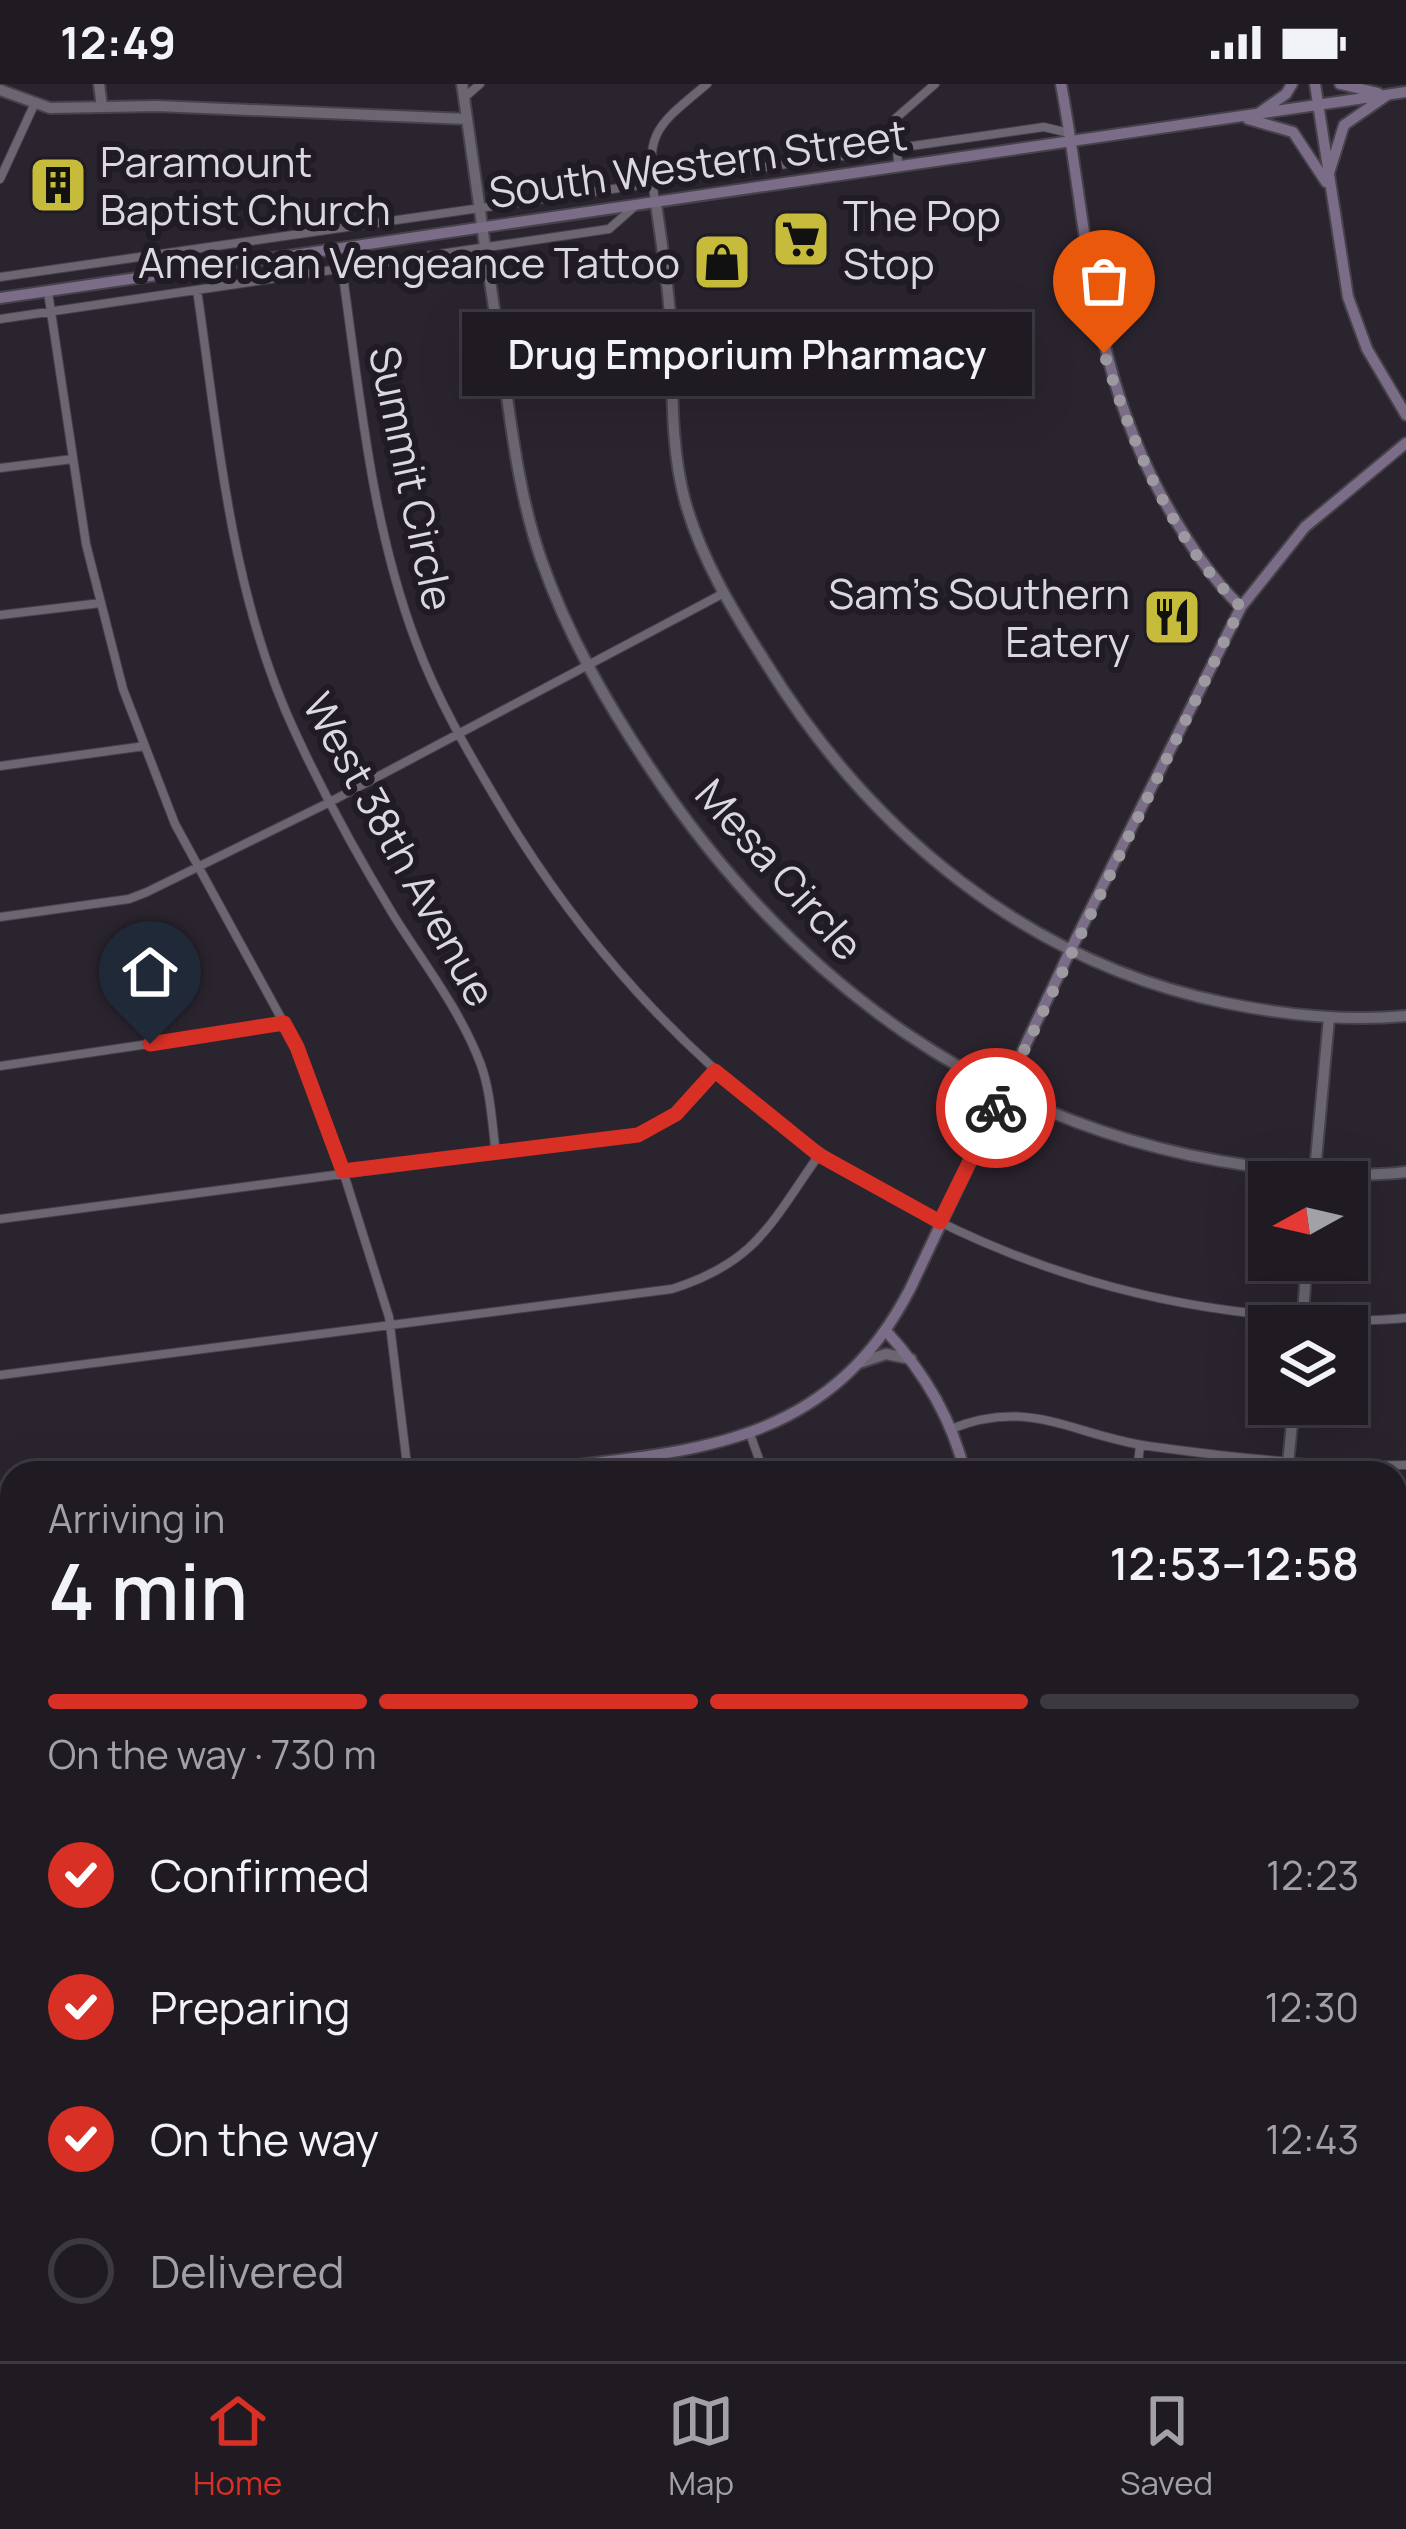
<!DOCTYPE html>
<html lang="en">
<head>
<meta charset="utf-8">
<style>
  body { margin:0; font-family:Manrope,sans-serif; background:#2d282f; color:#f1f3f6; height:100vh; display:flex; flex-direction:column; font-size:45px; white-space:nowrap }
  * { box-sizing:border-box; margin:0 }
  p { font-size:39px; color:#a2a1a5 }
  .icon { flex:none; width:66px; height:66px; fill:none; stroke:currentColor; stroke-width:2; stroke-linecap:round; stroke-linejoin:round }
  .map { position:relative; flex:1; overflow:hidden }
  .sheet { position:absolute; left:0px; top:1377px; width:1407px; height:900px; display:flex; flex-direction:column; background:#201b22; border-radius:36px 36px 0 0; box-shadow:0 12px 48px #0002,0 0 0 3px #3d3940 }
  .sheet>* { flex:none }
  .needle { width:78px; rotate:262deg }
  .fabs { position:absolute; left:1248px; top:1077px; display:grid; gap:24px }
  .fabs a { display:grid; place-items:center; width:120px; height:120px; border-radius:0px; background:#201b22; box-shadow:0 12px 48px #0002,0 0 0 3px #3d3940; font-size:60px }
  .pin { position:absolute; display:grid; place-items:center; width:102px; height:102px; color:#fff; margin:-123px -51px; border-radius:50% 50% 50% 0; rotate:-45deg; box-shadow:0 0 12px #0007 }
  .pin .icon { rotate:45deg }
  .courier { position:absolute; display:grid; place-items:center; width:120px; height:120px; margin:-60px; border:9px solid #d93025; border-radius:50%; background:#fff; color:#222; box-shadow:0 3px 15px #0007 }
  .bubble { position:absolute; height:84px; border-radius:0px; background:#201b22; box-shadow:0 12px 48px #0002,0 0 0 3px #3d3940; font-size:39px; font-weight:600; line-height:84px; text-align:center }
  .headline em { font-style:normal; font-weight:600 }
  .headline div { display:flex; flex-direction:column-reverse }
  .headline { display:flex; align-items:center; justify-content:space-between; height:204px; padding:0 48px }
  h1 { font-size:78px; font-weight:600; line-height:90px }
  .bar { display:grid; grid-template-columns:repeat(4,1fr); gap:18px 12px; align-content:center; height:144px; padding:0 48px }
  .bar i { height:15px; border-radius:9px; background:#3d3940 }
  .bar .current { background:#d93025 }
  .bar p { grid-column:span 4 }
  ol { padding:0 48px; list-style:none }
  li { display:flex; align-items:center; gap:36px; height:132px }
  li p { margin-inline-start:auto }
  li .icon { padding:12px; border-radius:50%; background:#d93025; color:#fff; stroke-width:4 }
  li:last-child { color:#a2a1a5 }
  li i { width:66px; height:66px; border:6px solid #3d3940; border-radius:50% }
  .status { display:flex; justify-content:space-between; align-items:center; height:84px; padding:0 60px; background:#201b22; direction:ltr }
  .status svg { height:33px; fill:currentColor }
  .tab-bar { display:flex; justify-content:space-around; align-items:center; height:168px; border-top:3px solid #3d3940; background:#201b22; font-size:33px; color:#a2a1a5 }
  .tab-bar a { display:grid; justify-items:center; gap:6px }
  .tab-bar .current { color:#d93025 }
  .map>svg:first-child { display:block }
  .green { fill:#403c0b }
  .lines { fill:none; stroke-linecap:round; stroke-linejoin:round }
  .minor-casing { stroke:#46424a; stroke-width:10 }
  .tertiary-casing { stroke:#46424a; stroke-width:14 }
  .secondary-casing { stroke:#46424a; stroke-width:14 }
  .minor { stroke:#6c6672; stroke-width:8 }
  .tertiary { stroke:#6c6672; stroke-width:10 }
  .secondary { stroke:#7b6d87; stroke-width:10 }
  .done { stroke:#9d99a1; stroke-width:12; stroke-dasharray:0 21.6 }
  .route { stroke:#d93025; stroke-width:15 }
  .labels { text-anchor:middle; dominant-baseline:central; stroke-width:12; stroke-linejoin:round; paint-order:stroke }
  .poi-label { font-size:42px; fill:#dbd8df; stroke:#201b25; text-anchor:start }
  .street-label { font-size:42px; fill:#dbd8df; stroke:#201b25 }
</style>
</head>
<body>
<div class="status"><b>12:49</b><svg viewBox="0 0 49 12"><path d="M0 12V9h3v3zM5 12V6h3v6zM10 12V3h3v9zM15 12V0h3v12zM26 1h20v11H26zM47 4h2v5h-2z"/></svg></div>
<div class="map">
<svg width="1406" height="2277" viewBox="0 0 1406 2277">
  <rect width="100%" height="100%" fill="#2a242e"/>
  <path class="green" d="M0 1828 12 1832V2190L0 2186Z"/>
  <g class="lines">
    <defs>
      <path id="minor" d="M465 13 480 0
        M898 82 896 34 935 0
        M0 95 34 21
        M655 118C645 48 654 44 707 0
        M342 185C360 311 371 439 416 558 437 615 468 668 499 720 659 991 919 1186 1234 1227 1291 1234 1348 1240 1406 1234
        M0 193 1044 43 1069 49
        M197 206C219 355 230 509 295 648 324 711 358 773 394 832 424 880 461 927 481 981 491 1009 492 1040 496 1070
        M48 208 86 460 123 605 175 740 297 963 343 1087 389 1233 408 1389
        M0 235 609 145 634 123
        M0 384 73 375
        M0 531 101 519
        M0 682 145 662
        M0 833 129 815 147 808 330 718 724 509
        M0 982 283 940
        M0 1135 639 1051 677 1030 715 987
        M0 1291 672 1205C757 1178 770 1140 819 1071
        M951 1345C1030 1313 1072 1351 1148 1362 1235 1374 1318 1383 1406 1381
        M750 1350 764 1389
        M1137 1389 1140 1361
        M1395 1529H1406
        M1395 1956 1406 1948
        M1395 2131 1406 2125
        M430 2265C514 2277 607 2275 692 2265
        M1078 2265 1080 2277
        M1231 2265 1232 2277
        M1384 2265 1386 2277"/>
      <path id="tertiary" d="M99 0 102 23
        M462 0C475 90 487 180 501 270 511 339 518 409 541 475 567 550 606 618 650 684 792 898 993 1047 1252 1082 1303 1089 1355 1094 1406 1088
        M0 6 50 24 157 22 467 35
        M656 120C662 162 669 204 671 246 673 303 670 361 685 417 701 475 734 529 766 579 871 749 1028 879 1226 919 1285 931 1345 938 1406 932
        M1314 1098 1329 934
        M1302 1242 1307 1176
        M859 1279 886 1270 911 1275
        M1287 1389 1294 1320
        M1395 1770 1406 1763
        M0 1820 12 1824
        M1395 1959 1406 1973
        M246 2277 250 2265"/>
      <path id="secondary" d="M1061 0C1090 155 1088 285 1170 427 1190 461 1212 495 1241 523
        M1315 0 1348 213 1367 265 1406 331
        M1340 0 1378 9
        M1259 29 1286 10 1292 0
        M1248 35 1293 48 1326 98
        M1329 89 1344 41 1386 12
        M0 214 1406 8
        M886 1247C924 1288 952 1335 965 1389
        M511 1389C675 1367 823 1373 910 1205L1070 867 1241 523 1305 443 1406 359
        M0 1458 12 1457
        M922 2265 923 2277"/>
    </defs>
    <use href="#minor" class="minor-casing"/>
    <use href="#tertiary" class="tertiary-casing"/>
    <use href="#secondary" class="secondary-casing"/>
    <use href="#minor" class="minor"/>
    <use href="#tertiary" class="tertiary"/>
    <use href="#secondary" class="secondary"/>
  </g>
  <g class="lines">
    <path class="done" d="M996 1024 1241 523C1172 457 1132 359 1104 269"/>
    <path class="route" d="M150 960 284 939 297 963 343 1087 638 1051 676 1030 715 987 819 1071 940 1138 996 1024"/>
  </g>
  <defs>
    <symbol id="building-square" viewBox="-11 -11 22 22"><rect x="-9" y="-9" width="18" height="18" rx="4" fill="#c7bb3c" stroke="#201b25"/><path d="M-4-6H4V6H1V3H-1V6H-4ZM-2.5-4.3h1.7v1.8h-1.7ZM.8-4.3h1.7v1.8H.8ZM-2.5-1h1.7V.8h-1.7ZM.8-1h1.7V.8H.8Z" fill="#111"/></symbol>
    <symbol id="supermarket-square" viewBox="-11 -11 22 22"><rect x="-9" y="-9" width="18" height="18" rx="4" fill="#c7bb3c" stroke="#201b25"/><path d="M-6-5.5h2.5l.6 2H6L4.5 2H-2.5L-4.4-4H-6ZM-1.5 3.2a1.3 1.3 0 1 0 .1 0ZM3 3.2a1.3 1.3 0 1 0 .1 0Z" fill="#111"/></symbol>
    <symbol id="shop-square" viewBox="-11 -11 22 22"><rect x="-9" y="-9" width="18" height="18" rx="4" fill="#c7bb3c" stroke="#201b25"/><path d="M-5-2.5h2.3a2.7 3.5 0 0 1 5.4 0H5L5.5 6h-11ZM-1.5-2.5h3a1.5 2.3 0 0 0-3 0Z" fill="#111"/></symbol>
    <symbol id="restaurant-square" viewBox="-11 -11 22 22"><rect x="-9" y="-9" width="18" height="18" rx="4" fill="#c7bb3c" stroke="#201b25"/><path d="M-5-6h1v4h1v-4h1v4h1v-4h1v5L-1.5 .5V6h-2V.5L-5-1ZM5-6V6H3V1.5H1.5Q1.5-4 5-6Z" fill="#111"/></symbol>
  </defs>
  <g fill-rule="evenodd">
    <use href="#building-square" x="25" y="68" width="66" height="66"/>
    <use href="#supermarket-square" x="768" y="122" width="66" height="66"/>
    <use href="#shop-square" x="689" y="145" width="66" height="66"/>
    <use href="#restaurant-square" x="1139" y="500" width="66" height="66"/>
  </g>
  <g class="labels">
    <g class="poi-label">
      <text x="100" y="77">Paramount<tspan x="100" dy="48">Baptist Church</tspan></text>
      <text x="843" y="131">The Pop<tspan x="843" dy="48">Stop</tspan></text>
      <text x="680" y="178" text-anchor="end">American Vengeance Tattoo</text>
      <text x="1130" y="509" text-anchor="end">Sam's Southern<tspan x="1130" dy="48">Eatery</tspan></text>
    </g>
    <g class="street-label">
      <text transform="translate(698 79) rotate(-8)">South Western Street</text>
      <text transform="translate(412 394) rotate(78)">Summit Circle</text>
      <text transform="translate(400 765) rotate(61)">West 38th Avenue</text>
      <text transform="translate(780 785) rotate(48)">Mesa Circle</text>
    </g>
  </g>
</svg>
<div class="fabs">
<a><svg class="needle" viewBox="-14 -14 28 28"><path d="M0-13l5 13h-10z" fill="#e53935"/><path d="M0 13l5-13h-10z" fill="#a2a1a5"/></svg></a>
<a><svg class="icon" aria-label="layers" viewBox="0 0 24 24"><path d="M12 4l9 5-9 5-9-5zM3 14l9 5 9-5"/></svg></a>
</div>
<div class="pin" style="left:1104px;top:269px;background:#ea580c"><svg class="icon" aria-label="bag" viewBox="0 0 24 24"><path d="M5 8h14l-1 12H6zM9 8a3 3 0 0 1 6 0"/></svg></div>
<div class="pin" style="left:150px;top:960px;background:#1f2937"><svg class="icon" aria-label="home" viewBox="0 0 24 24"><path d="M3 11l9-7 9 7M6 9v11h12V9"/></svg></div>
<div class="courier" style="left:996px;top:1024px"><svg class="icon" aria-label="bike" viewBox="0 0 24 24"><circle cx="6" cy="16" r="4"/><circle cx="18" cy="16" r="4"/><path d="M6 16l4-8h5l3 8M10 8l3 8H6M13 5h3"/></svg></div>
<div class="bubble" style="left:462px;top:228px;width:570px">Drug Emporium Pharmacy</div>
<section class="sheet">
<div class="headline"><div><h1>4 min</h1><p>Arriving in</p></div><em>12:53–12:58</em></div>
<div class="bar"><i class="current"></i><i class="current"></i><i class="current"></i><i></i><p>On the way · 730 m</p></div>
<ol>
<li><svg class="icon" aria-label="check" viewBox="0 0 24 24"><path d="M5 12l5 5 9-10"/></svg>Confirmed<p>12:23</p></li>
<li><svg class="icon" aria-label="check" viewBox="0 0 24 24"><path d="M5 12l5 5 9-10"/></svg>Preparing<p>12:30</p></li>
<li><svg class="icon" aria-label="check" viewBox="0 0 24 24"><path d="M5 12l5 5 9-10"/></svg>On the way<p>12:43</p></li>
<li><i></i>Delivered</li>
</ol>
</section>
</div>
<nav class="tab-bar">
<a class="current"><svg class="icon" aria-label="home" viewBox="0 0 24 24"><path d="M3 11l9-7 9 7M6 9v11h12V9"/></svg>Home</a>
<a><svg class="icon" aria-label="map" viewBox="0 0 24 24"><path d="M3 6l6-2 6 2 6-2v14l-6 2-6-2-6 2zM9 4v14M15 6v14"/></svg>Map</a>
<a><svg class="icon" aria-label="saved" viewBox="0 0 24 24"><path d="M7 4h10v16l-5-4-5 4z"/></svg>Saved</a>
</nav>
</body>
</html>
